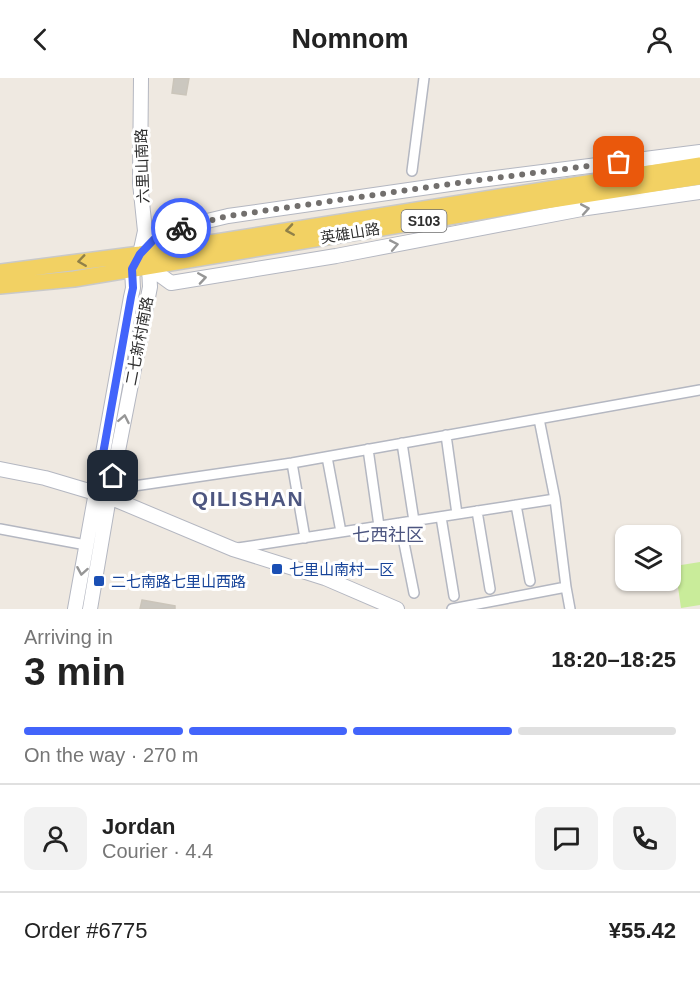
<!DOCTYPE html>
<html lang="en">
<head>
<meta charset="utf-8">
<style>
  body { margin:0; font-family:Helvetica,"Noto Sans SC",sans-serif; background:#f2f2f2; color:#222; height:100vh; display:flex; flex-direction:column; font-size:22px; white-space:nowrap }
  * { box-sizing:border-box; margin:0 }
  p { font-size:20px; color:#767676 }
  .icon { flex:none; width:33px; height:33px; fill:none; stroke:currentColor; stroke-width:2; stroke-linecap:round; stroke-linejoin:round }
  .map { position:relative; height:531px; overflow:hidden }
  .sheet { display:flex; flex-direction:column; background:#fff; flex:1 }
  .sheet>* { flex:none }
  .buttons { position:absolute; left:615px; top:447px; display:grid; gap:12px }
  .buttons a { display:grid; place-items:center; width:66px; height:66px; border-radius:12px; background:#fff; box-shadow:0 2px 4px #0004; font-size:30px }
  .pin { position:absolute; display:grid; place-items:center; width:51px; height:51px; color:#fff; margin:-26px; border-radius:12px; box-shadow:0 3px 9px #0006 }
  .courier { position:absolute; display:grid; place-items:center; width:60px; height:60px; margin:-30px; border:4px solid #4264fb; border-radius:50%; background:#fff; color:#222; box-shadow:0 2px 8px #0007 }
  .overview em { font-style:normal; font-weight:700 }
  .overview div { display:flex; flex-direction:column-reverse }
  .overview { display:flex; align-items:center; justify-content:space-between; height:102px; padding:0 24px }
  h1 { font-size:39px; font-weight:700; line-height:45px }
  .bar { display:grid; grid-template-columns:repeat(4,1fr); gap:9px 6px; align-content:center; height:72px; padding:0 24px }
  .bar i { height:8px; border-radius:4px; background:#e0e0e0 }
  .bar .active { background:#4264fb }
  .bar p { grid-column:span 4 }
  .line { display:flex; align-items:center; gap:15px; padding:0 24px; border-top:2px solid #e0e0e0 }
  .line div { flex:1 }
  .round { display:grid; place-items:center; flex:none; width:63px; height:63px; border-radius:12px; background:#f2f2f2 }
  header { display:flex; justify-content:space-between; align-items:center; height:78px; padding:0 24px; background:#fff; font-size:27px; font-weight:700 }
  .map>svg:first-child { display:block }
  .pitch { fill:#c9ec9a }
  .building { fill:#cbc7bf; stroke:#cbc5ba; stroke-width:1.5 }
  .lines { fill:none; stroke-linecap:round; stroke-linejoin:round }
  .street-casing { stroke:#b4b7c1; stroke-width:12 }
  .secondary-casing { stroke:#b4b7c1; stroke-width:16 }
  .primary-casing { stroke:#c9c9c9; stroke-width:18 }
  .street { stroke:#fff; stroke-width:9 }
  .secondary { stroke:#fff; stroke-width:14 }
  .primary { stroke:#f2d163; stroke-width:15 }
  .oneway { stroke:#969696 }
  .oneway2 { stroke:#908048 }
  .done { stroke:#726f6d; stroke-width:6; stroke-dasharray:0 10.8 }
  .route { stroke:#4264fb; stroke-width:8 }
  .transit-dot { fill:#1a4fb4; stroke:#fff; stroke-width:2 }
  .labels { text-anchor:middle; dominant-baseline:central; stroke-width:6; stroke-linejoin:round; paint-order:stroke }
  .shield { fill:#fff; stroke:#6d6d6d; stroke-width:1.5 }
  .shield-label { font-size:14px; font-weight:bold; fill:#2e2e2e }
  .street-label { font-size:15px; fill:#2e2e2e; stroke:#fff }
  .transit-label { font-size:15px; fill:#164399; stroke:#fff; text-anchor:start }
  .quarter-label { font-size:18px; fill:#4d5680; stroke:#fff }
  .district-label { font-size:21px; font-weight:bold; letter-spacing:1.5px; fill:#4d5680; stroke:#fff }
</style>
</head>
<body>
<header><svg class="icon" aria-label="back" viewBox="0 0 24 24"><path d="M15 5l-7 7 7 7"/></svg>Nomnom<svg class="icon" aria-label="person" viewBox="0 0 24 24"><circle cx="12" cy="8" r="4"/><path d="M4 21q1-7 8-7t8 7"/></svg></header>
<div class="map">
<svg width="700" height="531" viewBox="0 0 700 531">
  <rect width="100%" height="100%" fill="#efe9e1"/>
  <path class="pitch" d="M700 484V527L681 530 675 488Z"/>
  <path class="building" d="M174 0H189L186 17 172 15Z
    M142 522 175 528V531H140Z"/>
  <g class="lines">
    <defs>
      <path id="street" d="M412 93 424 0
        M446 357 457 436
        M402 365 414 443
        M368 371 379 448
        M327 379 341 454
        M292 385 305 460
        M109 419 134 408 292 385 700 312
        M516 427 530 503
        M477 433 490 511
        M441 439 454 518
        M400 445 414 515
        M0 451 86 467
        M238 470 555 421 539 341
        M566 509 570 531
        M452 531 566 509 555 421"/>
      <path id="secondary" d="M140 176 161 154 228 138 464 104 700 74
        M149 189 171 205 336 178 587 130 700 114
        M0 391 45 400 109 419 233 471 325 500 397 531
        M75 531 131 219 133 210 132 191 140 176 145 153 140 105 141 0
        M90 531 109 419 150 209 149 189 146 185"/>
      <path id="primary" d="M0 194 140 176 700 87
        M0 208 74 201 539 124 700 99"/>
    </defs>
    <use href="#street" class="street-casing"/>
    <use href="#secondary" class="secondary-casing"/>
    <use href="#primary" class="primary-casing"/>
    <use href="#street" class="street"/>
    <use href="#secondary" class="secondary"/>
    <use href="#primary" class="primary"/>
  </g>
  <defs><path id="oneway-chevron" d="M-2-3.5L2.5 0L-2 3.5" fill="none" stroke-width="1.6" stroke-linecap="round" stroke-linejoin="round" transform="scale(1.5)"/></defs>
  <g class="oneway">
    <use href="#oneway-chevron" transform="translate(585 131) rotate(-10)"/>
    <use href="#oneway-chevron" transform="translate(394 167) rotate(-11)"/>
    <use href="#oneway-chevron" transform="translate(202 200) rotate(-9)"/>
    <use href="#oneway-chevron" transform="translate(124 341) rotate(-79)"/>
    <use href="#oneway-chevron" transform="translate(82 493) rotate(100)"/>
  </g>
  <g class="oneway2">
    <use href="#oneway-chevron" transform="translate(290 152) rotate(171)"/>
    <use href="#oneway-chevron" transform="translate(82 183) rotate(172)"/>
  </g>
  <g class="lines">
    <path class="done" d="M181 150 228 138 464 104 619 84"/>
    <path class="route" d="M113 398 109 419 96 415 131 219 133 210 132 191 140 176 161 154 181 150"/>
  </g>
  <g class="transit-dot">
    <rect x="271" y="485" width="12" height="12" rx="3"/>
    <rect x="93" y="497" width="12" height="12" rx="3"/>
  </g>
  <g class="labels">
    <rect class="shield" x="401.5" y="132" width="45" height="22" rx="4.5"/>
    <g class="shield-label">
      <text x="424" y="143">S103</text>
    </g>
    <g class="street-label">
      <text transform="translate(142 88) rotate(-92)">六里山南路</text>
      <text transform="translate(350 155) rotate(-9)">英雄山路</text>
      <text transform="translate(139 263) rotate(-79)">二七新村南路</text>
    </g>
    <g class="transit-label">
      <text x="289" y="491">七里山南村一区</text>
      <text x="111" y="503">二七南路七里山西路</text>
    </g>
    <g class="quarter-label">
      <text x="388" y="457">七西社区</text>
    </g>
    <g class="district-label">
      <text x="248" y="420">QILISHAN</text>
    </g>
  </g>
</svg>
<div class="buttons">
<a><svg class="icon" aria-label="layers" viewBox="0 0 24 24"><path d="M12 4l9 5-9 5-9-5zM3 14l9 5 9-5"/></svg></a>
</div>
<div class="pin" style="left:619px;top:84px;background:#ea580c"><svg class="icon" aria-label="bag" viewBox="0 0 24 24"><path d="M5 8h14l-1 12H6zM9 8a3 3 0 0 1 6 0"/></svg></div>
<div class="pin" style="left:113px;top:398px;background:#1f2937"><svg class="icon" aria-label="home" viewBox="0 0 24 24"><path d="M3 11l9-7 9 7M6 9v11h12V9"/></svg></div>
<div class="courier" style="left:181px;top:150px"><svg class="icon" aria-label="bike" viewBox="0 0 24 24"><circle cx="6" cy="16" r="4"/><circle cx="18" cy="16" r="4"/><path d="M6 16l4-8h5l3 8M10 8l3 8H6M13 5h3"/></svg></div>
</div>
<section class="sheet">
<div class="overview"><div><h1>3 min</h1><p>Arriving in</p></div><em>18:20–18:25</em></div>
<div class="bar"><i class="active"></i><i class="active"></i><i class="active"></i><i></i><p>On the way · 270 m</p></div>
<div class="line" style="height:108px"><a class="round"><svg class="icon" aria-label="person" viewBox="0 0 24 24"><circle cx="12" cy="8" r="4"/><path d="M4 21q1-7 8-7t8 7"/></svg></a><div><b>Jordan</b><p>Courier · 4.4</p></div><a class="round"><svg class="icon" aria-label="chat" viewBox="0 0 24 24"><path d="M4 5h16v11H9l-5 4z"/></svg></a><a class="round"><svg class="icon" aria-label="phone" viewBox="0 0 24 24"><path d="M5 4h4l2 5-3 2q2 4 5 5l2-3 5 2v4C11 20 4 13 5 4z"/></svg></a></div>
<div class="line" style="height:78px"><div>Order #6775</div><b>¥55.42</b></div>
</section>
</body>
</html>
